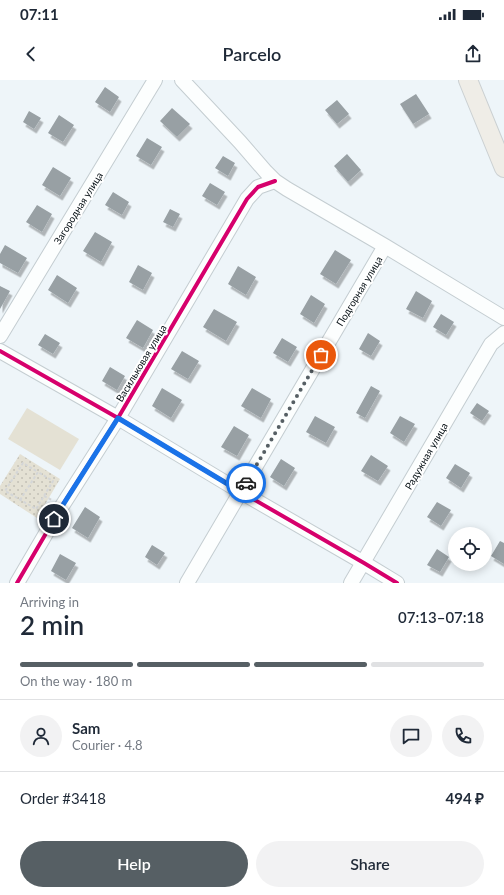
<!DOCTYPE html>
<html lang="en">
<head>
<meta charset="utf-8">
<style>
  body { margin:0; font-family:Lato,sans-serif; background:#f2f2f3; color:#1f2937; height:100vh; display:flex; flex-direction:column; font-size:15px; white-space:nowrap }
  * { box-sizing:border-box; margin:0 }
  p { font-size:13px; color:#747a83 }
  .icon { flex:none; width:22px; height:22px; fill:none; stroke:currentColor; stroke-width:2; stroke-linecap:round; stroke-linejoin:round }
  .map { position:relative; height:503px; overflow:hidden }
  .sheet { display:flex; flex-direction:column; background:#fff; flex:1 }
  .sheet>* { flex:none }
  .buttons { position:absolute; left:448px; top:447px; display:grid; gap:8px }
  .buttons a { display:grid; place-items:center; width:44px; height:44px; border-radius:50%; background:#fff; box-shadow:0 2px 10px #0003; font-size:20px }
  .pin { position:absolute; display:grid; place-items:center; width:34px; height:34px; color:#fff; margin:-17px; border:2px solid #fff; border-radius:50%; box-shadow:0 1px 4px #0007 }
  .courier { position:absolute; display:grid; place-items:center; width:40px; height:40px; margin:-20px; border:3px solid #1a73e8; border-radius:50%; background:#fff; color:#222; box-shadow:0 1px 5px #0007 }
  .headline em { font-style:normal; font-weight:600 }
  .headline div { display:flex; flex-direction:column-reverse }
  .headline { display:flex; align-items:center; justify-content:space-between; height:68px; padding:0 20px }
  h1 { font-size:26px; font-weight:600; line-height:30px }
  .bar { display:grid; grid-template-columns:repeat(4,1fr); gap:6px 4px; align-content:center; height:48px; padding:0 20px }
  .bar i { height:5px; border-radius:3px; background:#e0e1e3 }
  .bar .selected { background:#565f64 }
  .bar p { grid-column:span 4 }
  .line { display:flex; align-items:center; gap:10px; padding:0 20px; border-top:1px solid #e0e1e3 }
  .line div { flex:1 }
  .round { display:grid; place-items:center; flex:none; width:42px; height:42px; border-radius:21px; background:#f2f2f3 }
  .primary-button { display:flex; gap:8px; margin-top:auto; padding:8px 20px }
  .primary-button a { flex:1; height:46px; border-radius:24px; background:#565f64; color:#fff; font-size:16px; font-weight:600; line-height:46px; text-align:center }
  .primary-button a+a { background:#f2f2f3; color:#1f2937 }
  .status { display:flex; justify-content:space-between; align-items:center; height:28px; padding:0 20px; background:#fff; direction:ltr }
  .status svg { height:11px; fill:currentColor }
  header { display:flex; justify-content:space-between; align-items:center; height:52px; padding:0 20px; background:#fff; font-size:18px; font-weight:600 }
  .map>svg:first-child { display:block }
  .grass { fill:url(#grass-dots) }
  .garden { fill:#e4e1d4 }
  .building { fill:#98a0a4; filter:url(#shadow) }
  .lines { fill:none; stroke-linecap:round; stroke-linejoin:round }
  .minor-casing { stroke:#c4cdd1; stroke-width:16 }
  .major-casing { stroke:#cbd0d2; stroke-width:20 }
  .path { stroke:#d4d6d7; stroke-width:2; stroke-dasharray:3 2; stroke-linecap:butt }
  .minor { stroke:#fcfefe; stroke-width:14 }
  .major { stroke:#efede7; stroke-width:18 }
  .cycleway-casing { stroke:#fff; stroke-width:6 }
  .cycleway { stroke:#d6006c; stroke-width:4 }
  .done { stroke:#565f64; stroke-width:4; stroke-dasharray:0 7.2 }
  .route { stroke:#1a73e8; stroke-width:5 }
  .labels { text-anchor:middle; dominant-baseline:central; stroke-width:4; stroke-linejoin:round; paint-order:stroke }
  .street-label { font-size:10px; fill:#040e13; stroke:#fff }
</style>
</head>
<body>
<div class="status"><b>07:11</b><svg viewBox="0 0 49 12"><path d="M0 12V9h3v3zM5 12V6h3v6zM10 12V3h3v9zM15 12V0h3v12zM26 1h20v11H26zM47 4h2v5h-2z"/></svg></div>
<header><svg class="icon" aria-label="back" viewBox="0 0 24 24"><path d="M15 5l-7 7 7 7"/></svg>Parcelo<svg class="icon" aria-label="share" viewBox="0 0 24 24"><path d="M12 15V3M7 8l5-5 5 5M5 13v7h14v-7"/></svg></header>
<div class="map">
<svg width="504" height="503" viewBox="0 0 504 503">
  <defs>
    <pattern id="grass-dots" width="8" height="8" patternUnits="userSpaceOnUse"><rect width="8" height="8" fill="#e4e1d4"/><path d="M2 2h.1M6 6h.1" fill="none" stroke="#c2c0b5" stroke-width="1.8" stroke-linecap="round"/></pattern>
    <filter id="shadow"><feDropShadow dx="2.5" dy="4.5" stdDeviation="0" flood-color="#0004"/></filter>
  </defs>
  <rect width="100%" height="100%" fill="#eef5f9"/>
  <path class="grass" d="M20 374 60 399 37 438 0 414V406Z"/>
  <path class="garden" d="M27 328 79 359 60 390 8 359Z"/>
  <path class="building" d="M105 7 119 17 110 32 95 22Z
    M416 14 429 34 413 44 400 24Z
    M337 20 349 34 337 44 325 30Z
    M172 28 190 44 177 57 160 41Z
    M29 31 41 38 34 49 23 42Z
    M59 35 74 45 63 62 48 53Z
    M147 58 162 67 151 85 136 76Z
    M347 74 361 90 348 102 334 86Z
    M223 76 235 83 228 96 215 88Z
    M53 87 71 98 60 116 42 105Z
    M210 103 225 112 217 125 202 116Z
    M113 112 129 122 122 135 105 125Z
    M37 125 52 134 42 152 26 142Z
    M170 129 180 134 173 147 163 142Z
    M95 152 112 162 101 182 83 171Z
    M5 165 27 178 18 193 0 183V174Z
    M335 170 351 180 336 204 320 194Z
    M138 185 152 193 143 210 129 202Z
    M238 186 256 197 246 215 228 204Z
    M57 195 77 208 68 223 48 210Z
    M0 206 10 211 0 229Z
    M416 211 432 221 423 238 406 229Z
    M311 215 325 224 314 243 300 234Z
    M214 229 237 242 226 261 203 247Z
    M441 234 454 242 446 255 433 247Z
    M137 240 153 250 143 268 126 258Z
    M368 253 380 261 371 276 359 269Z
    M45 254 60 263 53 274 38 265Z
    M282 258 297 267 288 282 273 273Z
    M182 271 199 281 188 299 171 289Z
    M110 287 125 296 117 310 102 301Z
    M371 306 380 311 365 338 356 333Z
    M162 308 182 320 171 338 152 326Z
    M252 308 271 319 261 338 241 326Z
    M477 323 489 331 482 341 470 333Z
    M315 336 335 347 326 363 306 352Z
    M400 336 415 344 404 362 390 353Z
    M234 346 249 355 237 376 221 367Z
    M371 375 388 386 378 401 361 391Z
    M281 379 295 388 284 406 270 397Z
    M455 384 470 393 461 408 446 398Z
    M437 422 451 430 441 446 427 437Z
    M85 427 100 437 88 458 72 448Z
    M500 461 504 463V484L491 476Z
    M152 465 165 473 157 485 145 477Z
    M437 469 449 477 440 492 427 485Z
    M60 474 76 483 66 500 51 491Z"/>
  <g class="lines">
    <defs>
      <path id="minor" d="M182 0 240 62 266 92 275 101 287 109 385 166 504 238
        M0 256 155 0
        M0 271 118 338 241 412 364 483 397 503
        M17 503 62 426 118 338 247 119 258 107 275 101
        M187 503 385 166
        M351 503 491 264 504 253"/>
      <path id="major" d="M468 0 504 88"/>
    </defs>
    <use href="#minor" class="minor-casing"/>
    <use href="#major" class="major-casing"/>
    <path class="path" d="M44 416 52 420
      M20 420 38 392 53 401 36 429 5 411 23 383 38 392"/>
    <use href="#minor" class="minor"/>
    <use href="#major" class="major"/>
    <defs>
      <path id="cycleway" d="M0 271 118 338 241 412 364 483 397 503
        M17 503 62 426 118 338 247 119 258 107 275 101"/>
    </defs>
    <use href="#cycleway" class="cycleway-casing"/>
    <use href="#cycleway" class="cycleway"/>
  </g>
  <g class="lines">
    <path class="done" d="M246 403 321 275"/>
    <path class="route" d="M54 439 118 338 241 412 246 403"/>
  </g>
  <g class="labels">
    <g class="street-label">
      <text transform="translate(78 128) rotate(-58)">Загородная улица</text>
      <text transform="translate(359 211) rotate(-59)">Подгорная улица</text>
      <text transform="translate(141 283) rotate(-59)">Васильковая улица</text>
      <text transform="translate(426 376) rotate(-60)">Радужная улица</text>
    </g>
  </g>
</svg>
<div class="buttons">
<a><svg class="icon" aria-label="locate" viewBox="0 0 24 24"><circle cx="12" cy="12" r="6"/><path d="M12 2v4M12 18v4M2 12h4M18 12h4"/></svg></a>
</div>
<div class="pin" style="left:321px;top:275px;background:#ea580c"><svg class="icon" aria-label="bag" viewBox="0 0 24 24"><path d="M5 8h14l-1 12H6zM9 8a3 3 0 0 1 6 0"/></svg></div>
<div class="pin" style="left:54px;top:439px;background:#1f2937"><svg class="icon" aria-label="home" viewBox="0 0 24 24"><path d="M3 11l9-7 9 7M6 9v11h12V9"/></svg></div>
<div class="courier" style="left:246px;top:403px"><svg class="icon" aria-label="car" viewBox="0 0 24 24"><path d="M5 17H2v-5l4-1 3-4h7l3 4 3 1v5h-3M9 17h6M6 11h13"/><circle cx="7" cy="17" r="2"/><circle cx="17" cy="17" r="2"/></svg></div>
</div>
<section class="sheet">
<div class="headline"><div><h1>2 min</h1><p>Arriving in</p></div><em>07:13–07:18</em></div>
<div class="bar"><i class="selected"></i><i class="selected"></i><i class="selected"></i><i></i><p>On the way · 180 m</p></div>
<div class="line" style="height:72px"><a class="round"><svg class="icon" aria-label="person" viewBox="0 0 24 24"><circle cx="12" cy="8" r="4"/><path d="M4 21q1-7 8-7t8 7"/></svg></a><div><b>Sam</b><p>Courier · 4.8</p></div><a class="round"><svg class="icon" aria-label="chat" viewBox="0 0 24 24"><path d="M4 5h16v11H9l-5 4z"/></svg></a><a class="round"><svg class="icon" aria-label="phone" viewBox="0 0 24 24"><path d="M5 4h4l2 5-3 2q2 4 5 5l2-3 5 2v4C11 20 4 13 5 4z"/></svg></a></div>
<div class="line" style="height:52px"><div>Order #3418</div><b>494 ₽</b></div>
<div class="primary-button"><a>Help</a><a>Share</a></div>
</section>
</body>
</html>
